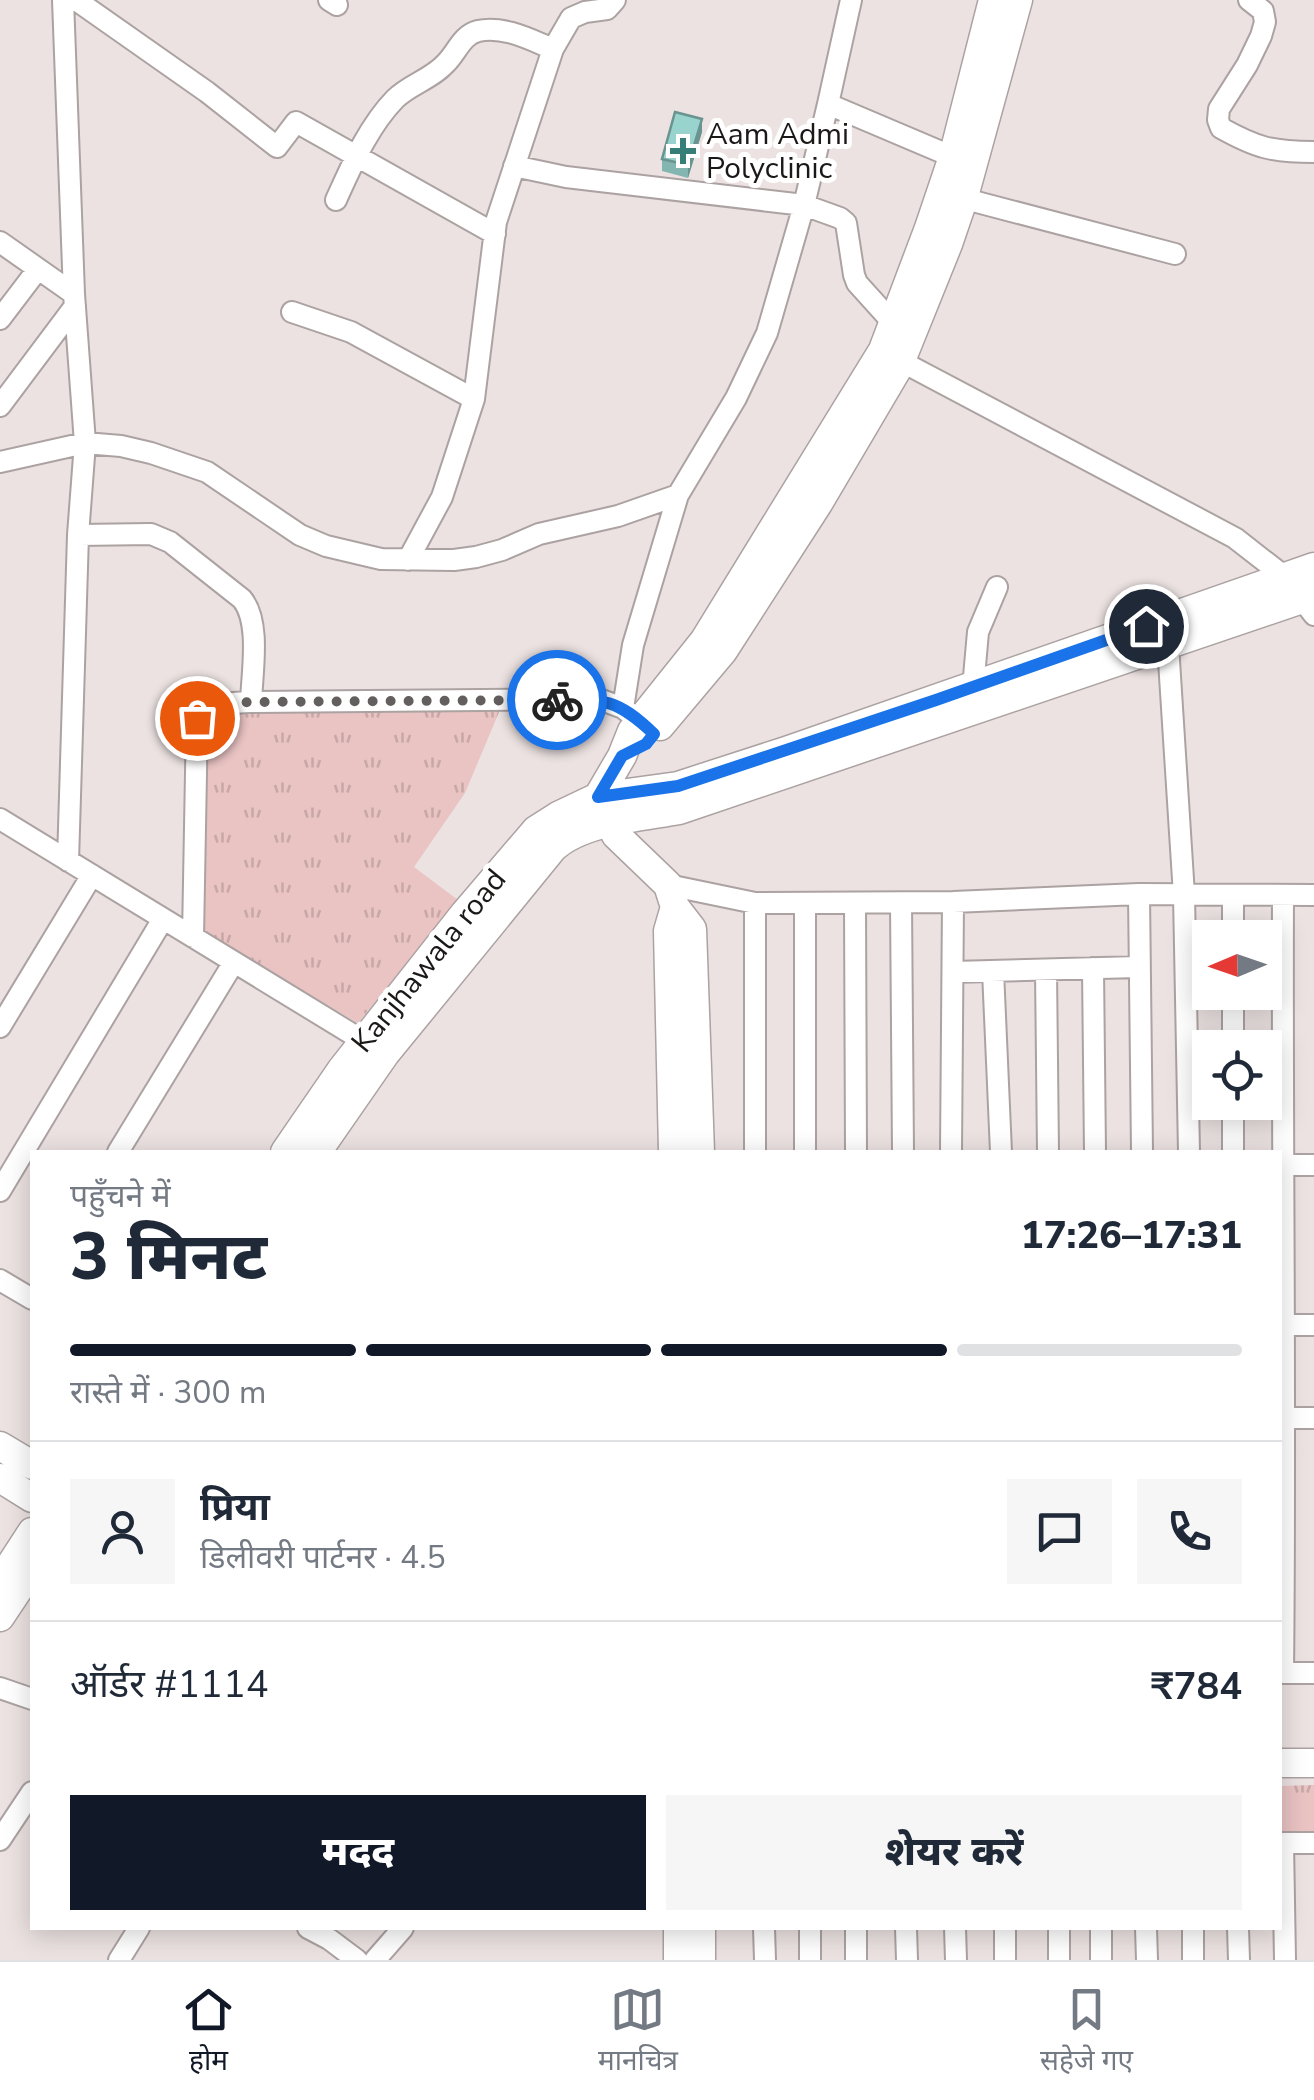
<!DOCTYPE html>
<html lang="hi">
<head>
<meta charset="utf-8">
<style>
  body { margin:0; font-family:"Nunito Sans","Noto Sans Devanagari",sans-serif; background:#f6f6f7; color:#1f2937; height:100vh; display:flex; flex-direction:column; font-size:38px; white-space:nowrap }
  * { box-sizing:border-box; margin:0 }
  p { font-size:32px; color:#747a83 }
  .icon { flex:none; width:55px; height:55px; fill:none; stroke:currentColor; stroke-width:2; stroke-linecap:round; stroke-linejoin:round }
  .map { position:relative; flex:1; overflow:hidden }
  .panel { position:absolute; left:30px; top:1150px; width:1252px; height:780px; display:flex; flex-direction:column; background:#fff; border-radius:0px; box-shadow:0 5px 25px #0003 }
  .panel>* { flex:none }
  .needle { width:65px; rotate:268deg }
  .fabs { position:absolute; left:1192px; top:920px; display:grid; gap:20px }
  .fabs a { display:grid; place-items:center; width:90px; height:90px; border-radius:0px; background:#fff; box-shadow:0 5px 25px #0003; font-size:50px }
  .pin { position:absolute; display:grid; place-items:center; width:85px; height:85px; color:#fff; margin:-42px; border:5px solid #fff; border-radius:50%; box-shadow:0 2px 10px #0007 }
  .courier { position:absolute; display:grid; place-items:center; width:100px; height:100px; margin:-50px; border:8px solid #1a73e8; border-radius:50%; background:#fff; color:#222; box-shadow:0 2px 12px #0007 }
  .head em { font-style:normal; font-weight:800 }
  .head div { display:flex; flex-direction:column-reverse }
  .head { display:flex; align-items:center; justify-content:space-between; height:170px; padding:0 40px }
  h1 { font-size:65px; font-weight:800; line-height:75px }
  .bar { display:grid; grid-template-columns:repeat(4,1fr); gap:15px 10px; align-content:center; height:120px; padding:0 40px }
  .bar i { height:12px; border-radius:8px; background:#e0e1e3 }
  .bar .on { background:#111827 }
  .bar p { grid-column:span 4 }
  .line { display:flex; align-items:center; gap:25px; padding:0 40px; border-top:2px solid #e0e1e3 }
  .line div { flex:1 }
  .round { display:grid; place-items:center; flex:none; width:105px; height:105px; border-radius:0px; background:#f6f6f7 }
  .action { display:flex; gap:20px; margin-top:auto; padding:20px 40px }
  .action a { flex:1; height:115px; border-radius:0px; background:#111827; color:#fff; font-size:40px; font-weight:800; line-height:115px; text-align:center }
  .action a+a { background:#f6f6f7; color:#1f2937 }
  .dock { display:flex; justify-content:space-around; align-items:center; height:140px; border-top:2px solid #e0e1e3; background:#fff; font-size:28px; color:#747a83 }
  .dock a { display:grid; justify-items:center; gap:5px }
  .dock .on { color:#111827 }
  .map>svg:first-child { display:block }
  .park { fill:url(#park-tufts) }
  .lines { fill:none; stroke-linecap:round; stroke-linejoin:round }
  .street-casing { stroke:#aca2a2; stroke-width:24 }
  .secondary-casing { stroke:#aca2a2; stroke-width:31 }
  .street { stroke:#fff; stroke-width:20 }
  .secondary { stroke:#fff; stroke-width:28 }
  .wall { fill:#83b6b0 }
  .shaded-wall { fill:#6a9490 }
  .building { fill:#98d4cd; stroke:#6a9490; stroke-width:2.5 }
  .done { stroke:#645f5f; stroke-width:10; stroke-dasharray:0 18 }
  .route { stroke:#1a73e8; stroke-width:12 }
  .poi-dot { fill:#377e78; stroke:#fff; stroke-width:4 }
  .labels { text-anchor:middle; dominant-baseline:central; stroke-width:10; stroke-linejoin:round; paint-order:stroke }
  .poi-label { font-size:30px; fill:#1b1818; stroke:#fff; text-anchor:start }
  .street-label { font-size:30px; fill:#1b1818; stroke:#fff }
</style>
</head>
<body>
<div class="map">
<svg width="1314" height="1960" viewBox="0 0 1314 1960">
  <defs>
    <pattern id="park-tufts" width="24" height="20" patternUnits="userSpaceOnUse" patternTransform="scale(2.5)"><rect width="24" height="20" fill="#eac3c3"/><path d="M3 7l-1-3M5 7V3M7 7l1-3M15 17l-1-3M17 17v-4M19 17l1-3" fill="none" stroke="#c8a7a7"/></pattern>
  </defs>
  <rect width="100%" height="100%" fill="#ece2e2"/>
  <path class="park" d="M502 705 465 793 414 867 458 900 358 1023 202 931 207 715Z
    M1314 1785V1834L1280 1835V1786Z"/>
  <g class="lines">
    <defs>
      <path id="street" d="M63 0 74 294 85 443 78 535 68 861
        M76 0 207 92 277 147 296 122 495 234
        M329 0 337 5
        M851 0 828 104 953 157
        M1249 0 1263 11 1265 22 1261 36 1247 65 1219 109 1218 120 1221 128C1257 148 1272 152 1314 152
        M514 166 566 177 804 205 840 218 846 223 854 275 857 283 894 324
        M954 196 1175 254
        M336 200C352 165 368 127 395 99 410 84 432 79 446 63 457 52 462 35 478 31 503 25 531 40 553 49
        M0 242 74 294
        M292 312 351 332 474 399
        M0 319 38 269
        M893 357 1235 538 1285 577 1314 615
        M0 406 75 306
        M0 462 85 443 121 446 151 453 207 472 300 535 326 546 381 559 454 560 476 557 502 550 539 534 618 516 678 495 633 645 623 708
        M678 495 736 398 767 333 804 205 828 104
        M78 535 151 534 170 542 242 599C261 622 252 672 251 702
        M408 560 442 497 474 399 496 222 553 49 571 18 585 12 607 9 615 0
        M1168 645 1184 895 1189 1152
        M973 688 978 632 997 587
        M0 819 365 1042
        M668 885 755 903 953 902 1139 894 1314 895
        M1139 894 1142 1152
        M1233 895V938
        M1283 895C1282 1154 1286 1414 1283 1673
        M805 903V1152
        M855 903 856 1152
        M901 903 903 1152
        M193 937 197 718C211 702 231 703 251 702L599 699 623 708 632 715
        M1093 968 1095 1152
        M1046 970 1048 1152
        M993 971 1001 1152
        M953 972 1138 967
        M1233 992V1048
        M0 1027 92 875
        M1233 1102V1152
        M118 1152 234 962
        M755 1152V903
        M951 1152 953 902
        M1280 1165H1314
        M0 1191 163 919
        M0 1280 32 1299
        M1283 1325H1314
        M1280 1418H1314
        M1280 1673H1314
        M0 1688 32 1699
        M0 1840 32 1792
        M1280 1843H1314
        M1283 1843 1285 1960
        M308 1928 329 1939 357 1960
        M764 1928 765 1960
        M810 1928V1960
        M856 1928V1960
        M906 1928 907 1960
        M955 1928 956 1960
        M1005 1928V1960
        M1059 1928V1960
        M1101 1928V1960
        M1146 1928 1147 1960
        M1193 1928V1960
        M1238 1928 1239 1960
        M119 1960 139 1928
        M375 1960 403 1928"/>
      <path id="secondary" d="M660 726 723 651 819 502 898 368 948 244 963 200 1018 0
        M598 797 622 756 632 731 704 641 883 350 929 228 953 157 993 0
        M604 812 616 835 668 885 675 907 692 929 700 1152
        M285 1152 342 1069 465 913 536 830 558 816 598 797 678 786 786 751 1314 567
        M317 1152 385 1054 553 848C582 821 641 817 679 810L1314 595
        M673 1152 668 931 675 907
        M0 1446 32 1465
        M0 1478 32 1498
        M0 1581 32 1532
        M0 1617 32 1569
        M1280 1763H1314
        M678 1928V1960
        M701 1928V1960"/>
    </defs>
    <use href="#street" class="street-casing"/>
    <use href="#secondary" class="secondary-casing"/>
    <use href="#street" class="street"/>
    <use href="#secondary" class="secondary"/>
  </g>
  <path class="wall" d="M702 132 688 178 662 171V159Z"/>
  <path class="shaded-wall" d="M702 119V132L688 178V165Z"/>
  <path class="building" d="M675 112 702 119 688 165 662 159Z"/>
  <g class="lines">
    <path class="done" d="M197 718C211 701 231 703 251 702L557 700"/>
    <path class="route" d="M557 700C605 699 617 699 654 734L646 744 622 756 598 797 678 786 936 700 1146 626"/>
  </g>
  <path class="poi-dot" d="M678 136h10v10h10v10h-10v10h-10v-10h-10v-10h10z"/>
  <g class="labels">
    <g class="poi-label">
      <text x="706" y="134">Aam Admi<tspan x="706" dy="34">Polyclinic</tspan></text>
    </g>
    <g class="street-label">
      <text transform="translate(429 961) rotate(-51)">Kanjhawala road</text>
    </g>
  </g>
</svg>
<div class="fabs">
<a><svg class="needle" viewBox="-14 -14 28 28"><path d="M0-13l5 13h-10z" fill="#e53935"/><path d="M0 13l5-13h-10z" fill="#747a83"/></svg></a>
<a><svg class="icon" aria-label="locate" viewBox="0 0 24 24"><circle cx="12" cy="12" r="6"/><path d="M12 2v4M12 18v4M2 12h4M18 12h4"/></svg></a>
</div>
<div class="pin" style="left:197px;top:718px;background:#ea580c"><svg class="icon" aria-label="bag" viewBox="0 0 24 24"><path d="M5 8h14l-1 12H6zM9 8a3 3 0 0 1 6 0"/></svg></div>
<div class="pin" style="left:1146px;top:626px;background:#1f2937"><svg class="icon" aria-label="home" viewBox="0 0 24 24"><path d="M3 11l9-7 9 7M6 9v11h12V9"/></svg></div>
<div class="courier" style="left:557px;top:700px"><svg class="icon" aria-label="bike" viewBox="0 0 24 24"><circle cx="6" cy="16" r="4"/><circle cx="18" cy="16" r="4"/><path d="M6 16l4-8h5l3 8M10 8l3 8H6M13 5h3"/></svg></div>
<section class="panel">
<div class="head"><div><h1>3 मिनट</h1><p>पहुँचने में</p></div><em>17:26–17:31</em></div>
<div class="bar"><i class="on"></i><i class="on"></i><i class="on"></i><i></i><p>रास्ते में · 300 m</p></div>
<div class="line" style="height:180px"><a class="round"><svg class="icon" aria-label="person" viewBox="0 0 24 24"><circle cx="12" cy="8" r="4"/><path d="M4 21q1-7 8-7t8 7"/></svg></a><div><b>प्रिया</b><p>डिलीवरी पार्टनर · 4.5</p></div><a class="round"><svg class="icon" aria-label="chat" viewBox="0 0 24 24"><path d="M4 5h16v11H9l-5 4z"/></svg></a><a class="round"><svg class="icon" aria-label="phone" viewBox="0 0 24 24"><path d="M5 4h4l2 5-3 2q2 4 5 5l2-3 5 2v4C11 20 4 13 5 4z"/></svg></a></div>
<div class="line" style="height:130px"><div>ऑर्डर #1114</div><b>₹784</b></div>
<div class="action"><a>मदद</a><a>शेयर करें</a></div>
</section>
</div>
<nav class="dock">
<a class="on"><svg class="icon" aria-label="home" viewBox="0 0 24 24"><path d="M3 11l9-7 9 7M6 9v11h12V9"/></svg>होम</a>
<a><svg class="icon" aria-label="map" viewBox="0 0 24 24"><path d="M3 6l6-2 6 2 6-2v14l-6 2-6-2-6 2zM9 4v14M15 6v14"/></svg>मानचित्र</a>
<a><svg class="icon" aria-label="saved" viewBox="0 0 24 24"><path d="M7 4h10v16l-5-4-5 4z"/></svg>सहेजे गए</a>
</nav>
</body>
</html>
